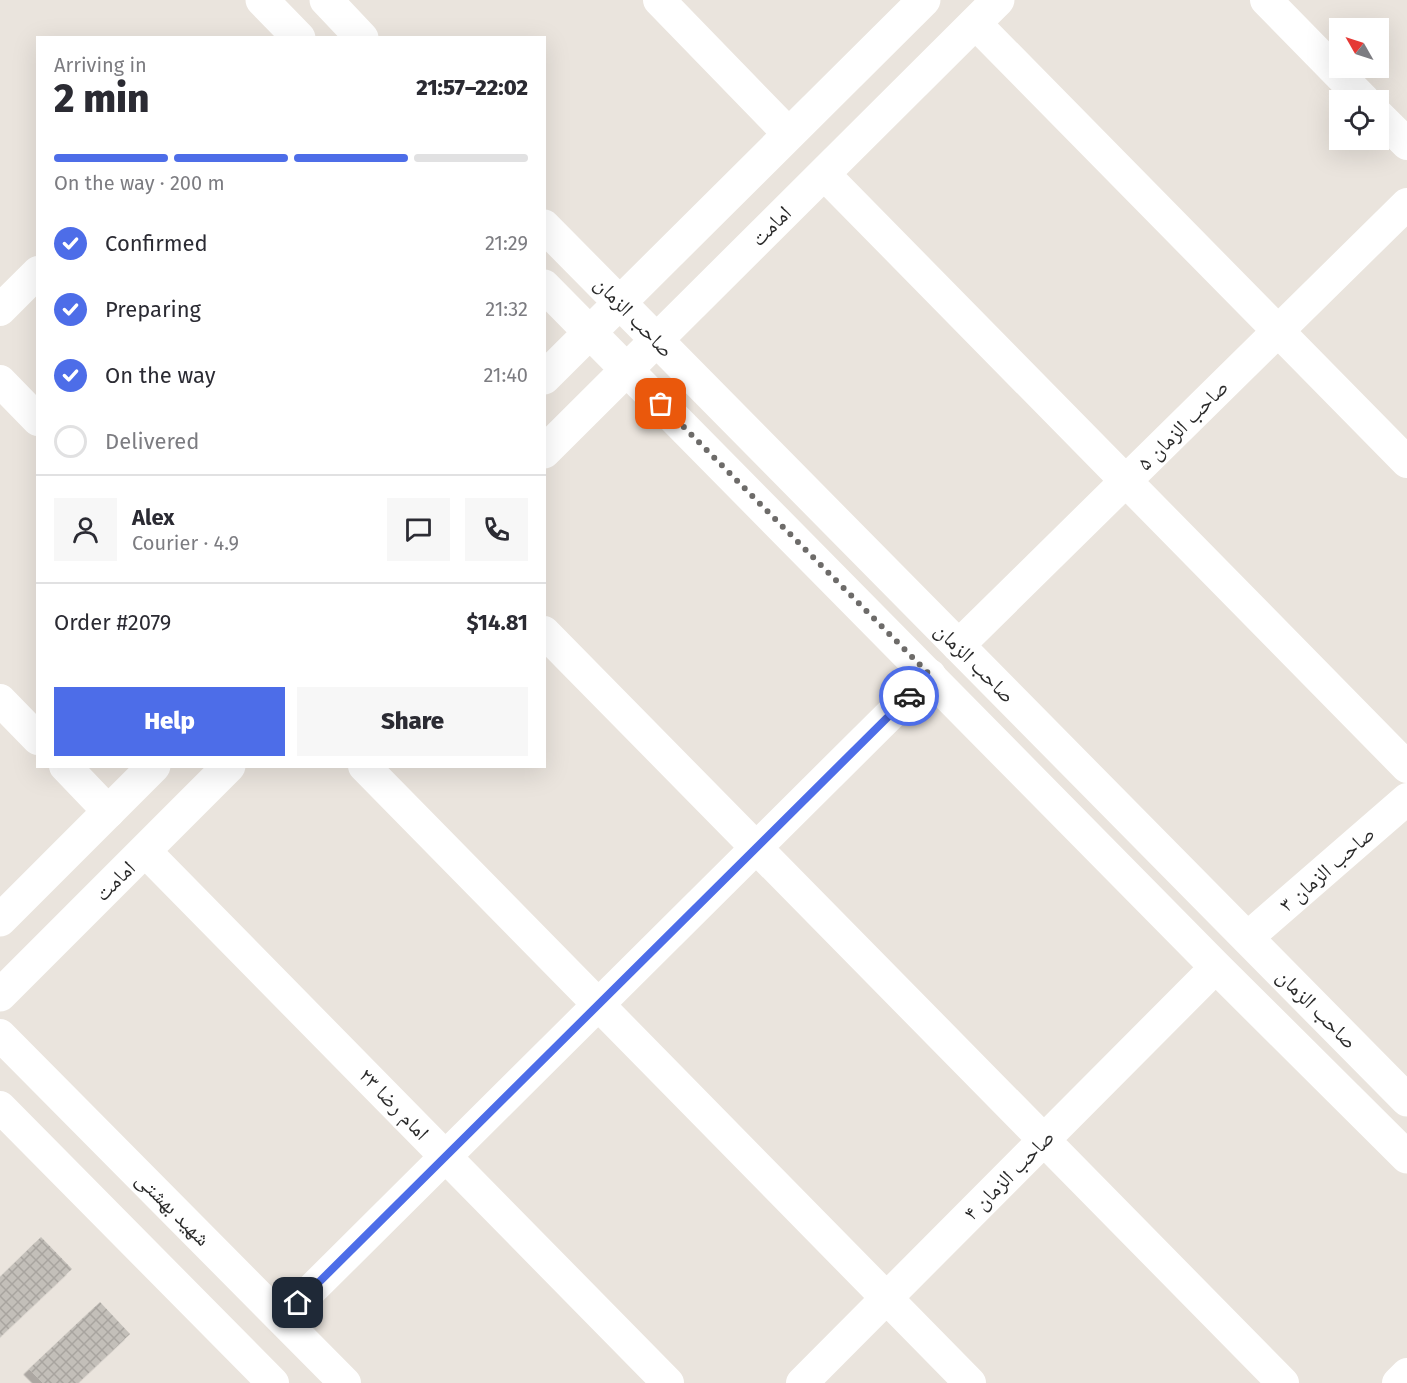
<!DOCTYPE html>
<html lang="en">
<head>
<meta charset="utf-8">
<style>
  body { margin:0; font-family:"Fira Sans","Noto Naskh Arabic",sans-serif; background:#f7f7f7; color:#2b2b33; height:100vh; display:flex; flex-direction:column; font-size:22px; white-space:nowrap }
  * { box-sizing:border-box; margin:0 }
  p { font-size:20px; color:#7c7c81 }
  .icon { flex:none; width:33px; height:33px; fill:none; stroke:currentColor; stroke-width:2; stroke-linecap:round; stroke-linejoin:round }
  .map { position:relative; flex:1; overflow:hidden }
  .sheet { position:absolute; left:36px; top:36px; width:510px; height:732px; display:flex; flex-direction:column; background:#fff; border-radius:0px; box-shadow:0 6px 24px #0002 }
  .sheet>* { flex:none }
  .needle { width:39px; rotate:309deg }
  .controls { position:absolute; left:1329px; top:18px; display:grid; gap:12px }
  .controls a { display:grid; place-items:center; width:60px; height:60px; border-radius:0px; background:#fff; box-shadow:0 6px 24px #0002; font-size:30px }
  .pin { position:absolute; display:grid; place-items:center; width:51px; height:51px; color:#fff; margin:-26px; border-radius:12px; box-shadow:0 3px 9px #0006 }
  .courier { position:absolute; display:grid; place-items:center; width:60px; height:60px; margin:-30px; border:4px solid #4d6de8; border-radius:50%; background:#fff; color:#222; box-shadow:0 2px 8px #0007 }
  .summary em { font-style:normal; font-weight:800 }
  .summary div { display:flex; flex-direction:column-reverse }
  .summary { display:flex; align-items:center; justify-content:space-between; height:102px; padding:0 18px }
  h1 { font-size:39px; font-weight:800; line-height:45px }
  .bar { display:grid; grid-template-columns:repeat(4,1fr); gap:9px 6px; align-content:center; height:72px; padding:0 18px }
  .bar i { height:8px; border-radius:4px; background:#e1e1e2 }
  .bar .selected { background:#4d6de8 }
  .bar p { grid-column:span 4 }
  .line { display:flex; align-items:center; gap:15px; padding:0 18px; border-top:2px solid #e1e1e2 }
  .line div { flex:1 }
  .round { display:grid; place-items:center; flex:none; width:63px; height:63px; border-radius:0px; background:#f7f7f7 }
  ol { padding:0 18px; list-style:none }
  li { display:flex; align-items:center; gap:18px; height:66px }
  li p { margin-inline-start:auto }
  li .icon { padding:6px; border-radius:50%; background:#4d6de8; color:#fff; stroke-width:4 }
  li:last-child { color:#7c7c81 }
  li i { width:33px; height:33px; border:3px solid #e1e1e2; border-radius:50% }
  .action { display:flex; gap:12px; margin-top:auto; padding:12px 18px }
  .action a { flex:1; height:69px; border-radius:0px; background:#4d6de8; color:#fff; font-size:24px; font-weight:800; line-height:69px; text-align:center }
  .action a+a { background:#f7f7f7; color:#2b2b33 }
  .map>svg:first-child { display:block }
  .building { fill:url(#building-cross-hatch); filter:url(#shadow) }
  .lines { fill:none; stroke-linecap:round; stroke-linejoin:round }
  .minor { stroke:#fff; stroke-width:32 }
  .tertiary { stroke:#fff; stroke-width:33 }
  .done { stroke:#6d6b69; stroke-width:6; stroke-dasharray:0 10.8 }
  .route { stroke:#4d6de8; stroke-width:8 }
  .labels { text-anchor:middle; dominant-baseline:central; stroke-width:5; stroke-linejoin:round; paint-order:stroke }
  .street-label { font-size:21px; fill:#2a2a2a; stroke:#fff }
</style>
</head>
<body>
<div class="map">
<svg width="1407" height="1383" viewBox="0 0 1407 1383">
  <defs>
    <pattern id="building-cross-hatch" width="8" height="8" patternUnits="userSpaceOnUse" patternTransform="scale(1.5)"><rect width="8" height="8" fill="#c3bfb9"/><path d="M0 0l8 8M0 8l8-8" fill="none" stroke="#a8a49f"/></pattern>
    <filter id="shadow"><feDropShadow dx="-5.5" dy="5.5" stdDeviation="0" flood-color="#0004"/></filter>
  </defs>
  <rect width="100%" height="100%" fill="#eae4dd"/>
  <path class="building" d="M41 1237 72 1269 0 1337V1277Z
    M100 1302 130 1334 78 1383H43L29 1369Z"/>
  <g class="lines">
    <path class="minor" d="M659 0 789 134
      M1266 0 1364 100
      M975 23 1407 462
      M1378 115 1407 144
      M824 174 1407 767
      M0 310 38 272
      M0 381 38 420
      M544 632 1283 1383
      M958 646 1407 204
      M0 700 38 739
      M65 766 109 812
      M364 766 970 1383
      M145 851 668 1383
      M1247 938 1407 799
      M0 1035 345 1383
      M0 1107 273 1383
      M282 1319 930 675
      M802 1383 1216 967
      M1398 1383 1407 1374"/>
    <path class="tertiary" d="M262 0 299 38
      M326 0 362 38
      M544 226 1407 1100
      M544 286 1216 967 1407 1157
      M544 378 924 0
      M544 452 998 0
      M0 920 154 766
      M0 995 229 766"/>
  </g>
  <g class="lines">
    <path class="done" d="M661 404 930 675 909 696"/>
    <path class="route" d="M298 1303 909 696"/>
  </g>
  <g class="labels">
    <g class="street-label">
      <text transform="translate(771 226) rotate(-45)">امامت</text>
      <text transform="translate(634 317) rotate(46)">صاحب الزمان</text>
      <text transform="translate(1183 425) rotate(-45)">صاحب الزمان ۵</text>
      <text transform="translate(975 663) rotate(45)">صاحب الزمان</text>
      <text transform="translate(1327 869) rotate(-41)">صاحب الزمان ۳</text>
      <text transform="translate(115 881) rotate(-45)">امامت</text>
      <text transform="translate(1317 1009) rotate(45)">صاحب الزمان</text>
      <text transform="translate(394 1104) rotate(46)">امام رضا ۲۳</text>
      <text transform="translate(1009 1175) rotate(-45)">صاحب الزمان ۴</text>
      <text transform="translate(173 1209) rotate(45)">شهید بهشتی</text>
    </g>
  </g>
</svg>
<div class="controls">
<a><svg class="needle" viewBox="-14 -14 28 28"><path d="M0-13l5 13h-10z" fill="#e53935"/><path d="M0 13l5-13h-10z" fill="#7c7c81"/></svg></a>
<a><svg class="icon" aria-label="locate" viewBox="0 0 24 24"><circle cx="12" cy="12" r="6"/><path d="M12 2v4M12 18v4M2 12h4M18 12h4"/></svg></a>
</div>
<div class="pin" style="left:661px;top:404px;background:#ea580c"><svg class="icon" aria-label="bag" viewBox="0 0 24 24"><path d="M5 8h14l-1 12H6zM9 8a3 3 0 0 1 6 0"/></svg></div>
<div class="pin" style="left:298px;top:1303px;background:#1f2937"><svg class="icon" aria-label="home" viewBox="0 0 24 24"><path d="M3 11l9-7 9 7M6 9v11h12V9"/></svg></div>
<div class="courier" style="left:909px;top:696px"><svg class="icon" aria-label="car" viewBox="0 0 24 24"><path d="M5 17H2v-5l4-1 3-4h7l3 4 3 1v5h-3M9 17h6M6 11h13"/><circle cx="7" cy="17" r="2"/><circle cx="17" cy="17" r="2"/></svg></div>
<section class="sheet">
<div class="summary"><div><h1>2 min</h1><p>Arriving in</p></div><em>21:57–22:02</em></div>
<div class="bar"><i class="selected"></i><i class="selected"></i><i class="selected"></i><i></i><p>On the way · 200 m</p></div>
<ol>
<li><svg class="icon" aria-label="check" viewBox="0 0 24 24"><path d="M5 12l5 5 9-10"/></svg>Confirmed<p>21:29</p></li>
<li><svg class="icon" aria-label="check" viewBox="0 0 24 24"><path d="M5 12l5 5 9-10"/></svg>Preparing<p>21:32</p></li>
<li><svg class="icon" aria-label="check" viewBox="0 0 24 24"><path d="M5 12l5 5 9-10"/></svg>On the way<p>21:40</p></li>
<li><i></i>Delivered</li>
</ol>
<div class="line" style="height:108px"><a class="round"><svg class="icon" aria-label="person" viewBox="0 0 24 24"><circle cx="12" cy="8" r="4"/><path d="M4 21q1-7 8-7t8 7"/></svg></a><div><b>Alex</b><p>Courier · 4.9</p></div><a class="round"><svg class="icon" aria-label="chat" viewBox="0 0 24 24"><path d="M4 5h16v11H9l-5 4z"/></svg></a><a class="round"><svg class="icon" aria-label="phone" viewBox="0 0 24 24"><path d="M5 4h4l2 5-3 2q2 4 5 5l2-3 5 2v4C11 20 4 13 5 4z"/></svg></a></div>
<div class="line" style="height:78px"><div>Order #2079</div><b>$14.81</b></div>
<div class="action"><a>Help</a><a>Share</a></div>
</section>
</div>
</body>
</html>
